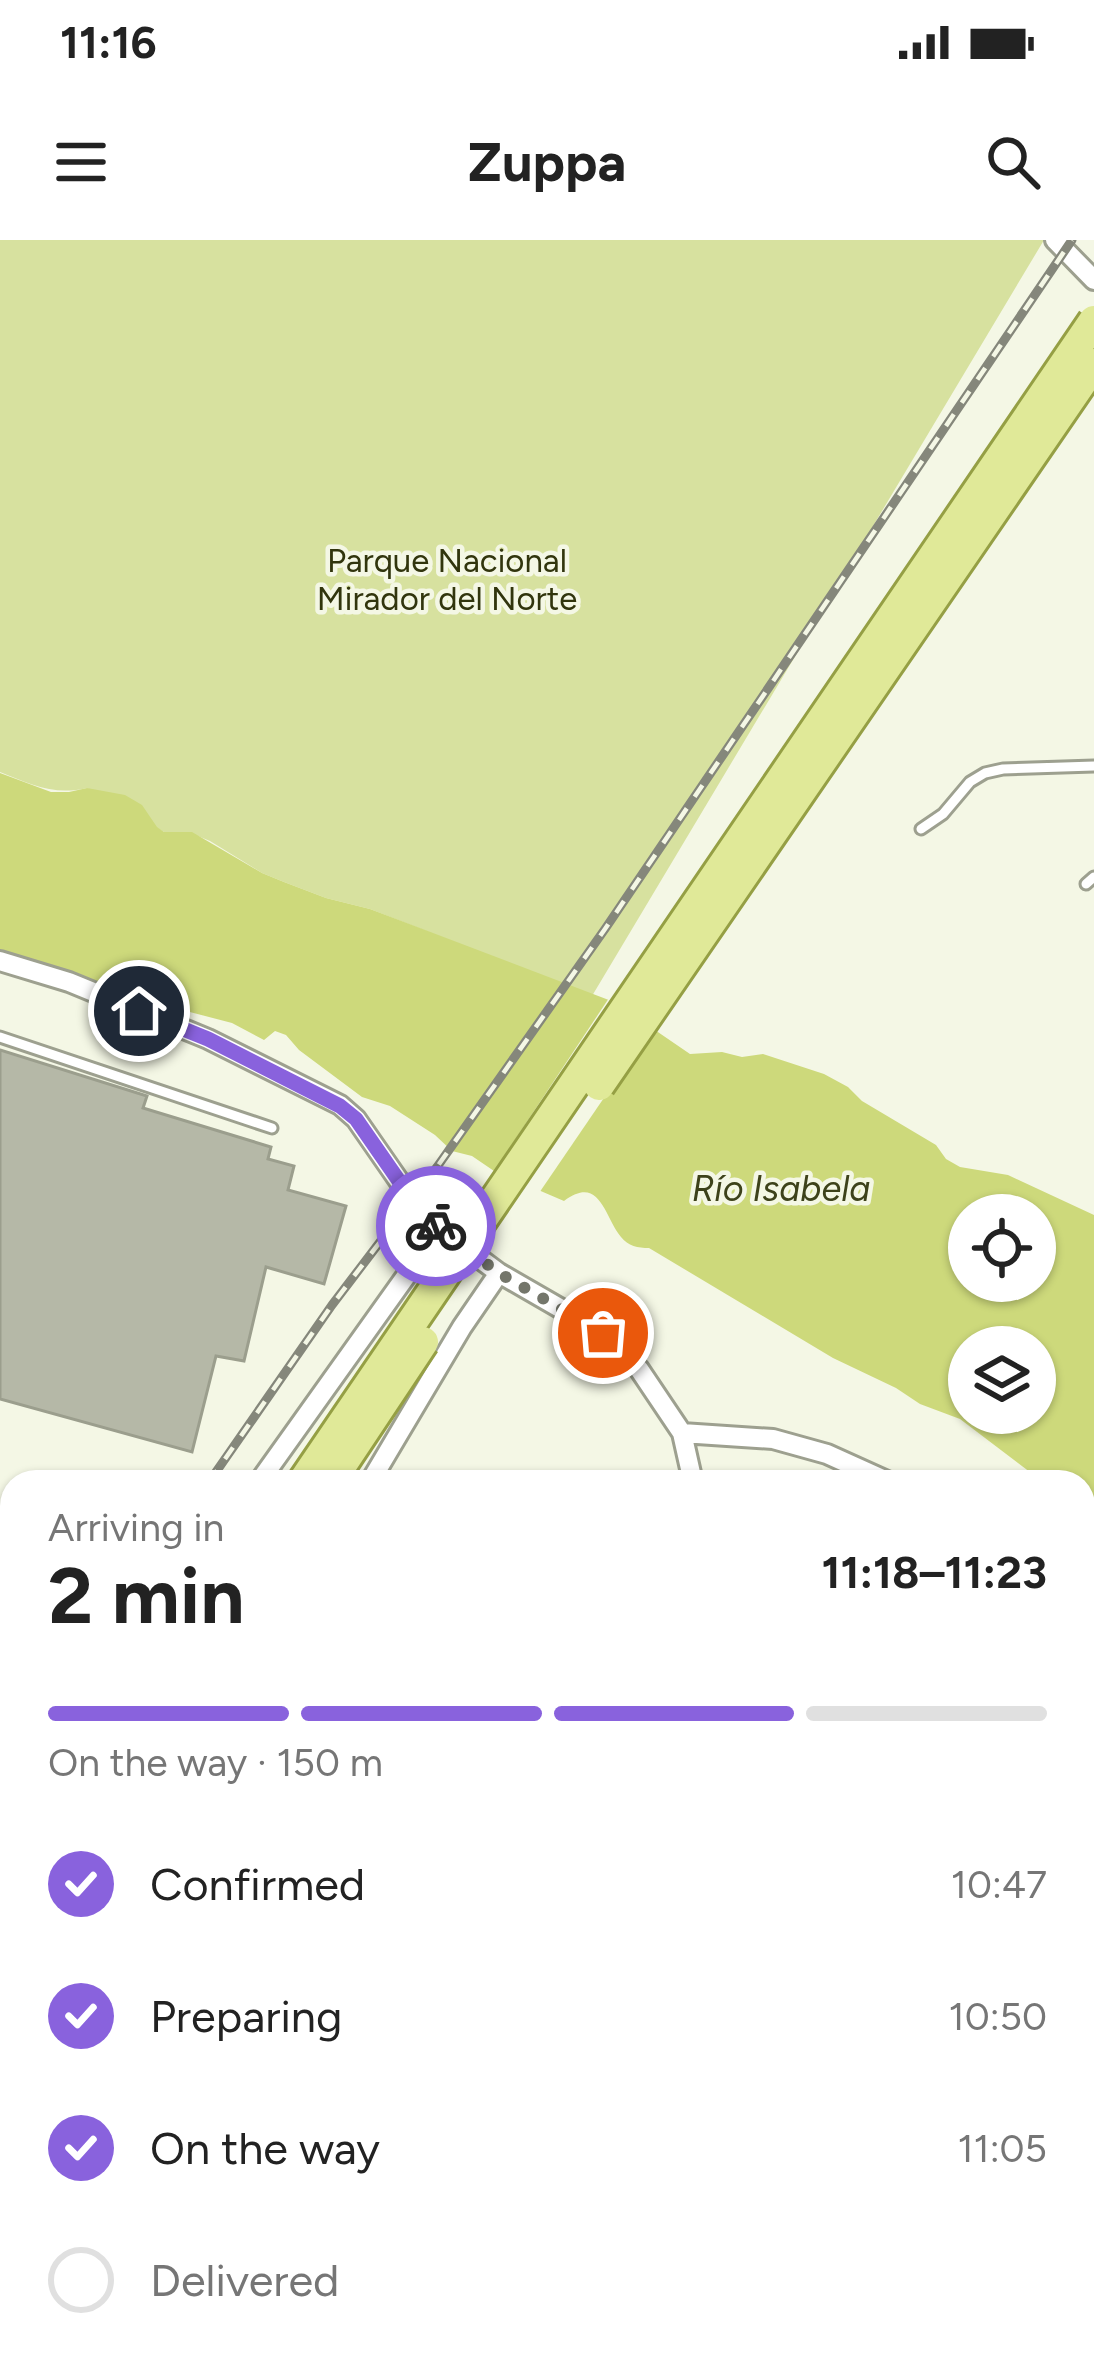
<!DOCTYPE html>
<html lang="en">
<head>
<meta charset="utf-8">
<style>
  body { margin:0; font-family:Figtree,sans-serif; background:#f2f2f2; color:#222; height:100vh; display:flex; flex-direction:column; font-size:45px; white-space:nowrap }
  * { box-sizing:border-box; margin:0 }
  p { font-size:39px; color:#767676 }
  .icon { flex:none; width:66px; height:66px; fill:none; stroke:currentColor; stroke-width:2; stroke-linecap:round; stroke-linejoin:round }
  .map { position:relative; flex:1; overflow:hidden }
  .panel { position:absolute; left:0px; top:1230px; width:1095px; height:900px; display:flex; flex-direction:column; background:#fff; border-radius:36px 36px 0 0; box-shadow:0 3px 9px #0004 }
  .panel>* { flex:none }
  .fabs { position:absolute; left:948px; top:954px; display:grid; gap:24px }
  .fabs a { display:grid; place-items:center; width:108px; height:108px; border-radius:50%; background:#fff; box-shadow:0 3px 9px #0004; font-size:60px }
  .pin { position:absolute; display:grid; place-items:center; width:102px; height:102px; color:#fff; margin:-51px; border:6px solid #fff; border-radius:50%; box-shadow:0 3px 12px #0007 }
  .courier { position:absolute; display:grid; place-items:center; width:120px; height:120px; margin:-60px; border:9px solid #8962dd; border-radius:50%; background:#fff; color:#222; box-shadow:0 3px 15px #0007 }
  .overview em { font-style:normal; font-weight:700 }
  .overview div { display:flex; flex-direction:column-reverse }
  .overview { display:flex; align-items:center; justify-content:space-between; height:204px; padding:0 48px }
  h1 { font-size:78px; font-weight:700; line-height:90px }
  .bar { display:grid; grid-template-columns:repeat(4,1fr); gap:18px 12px; align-content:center; height:144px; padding:0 48px }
  .bar i { height:15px; border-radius:9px; background:#e0e0e0 }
  .bar .active { background:#8962dd }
  .bar p { grid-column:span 4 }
  ol { padding:0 48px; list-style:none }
  li { display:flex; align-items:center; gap:36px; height:132px }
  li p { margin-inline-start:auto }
  li .icon { padding:12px; border-radius:50%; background:#8962dd; color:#fff; stroke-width:4 }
  li:last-child { color:#767676 }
  li i { width:66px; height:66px; border:6px solid #e0e0e0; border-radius:50% }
  .status { display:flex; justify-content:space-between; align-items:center; height:84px; padding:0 60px; background:#fff; direction:ltr }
  .status svg { height:33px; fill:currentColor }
  header { display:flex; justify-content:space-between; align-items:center; height:156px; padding:0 48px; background:#fff; font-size:54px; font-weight:700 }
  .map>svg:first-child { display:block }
  .green { fill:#d7e19f }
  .water { fill:#cdd97b; fill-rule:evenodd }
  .pier { fill:#f4f7e5 }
  .building { fill:#b5b8a7; stroke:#9b9e8d; stroke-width:3 }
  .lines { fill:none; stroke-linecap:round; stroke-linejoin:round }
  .service-casing { stroke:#9da08f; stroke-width:15 }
  .minor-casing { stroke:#9da08f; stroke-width:24 }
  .secondary-casing { stroke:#9da08f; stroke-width:33 }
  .primary-casing { stroke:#959f44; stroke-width:36 }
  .service { stroke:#fff; stroke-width:9 }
  .minor { stroke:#fff; stroke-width:18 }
  .secondary { stroke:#fff; stroke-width:27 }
  .primary { stroke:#e0e998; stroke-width:30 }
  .rail-casing { stroke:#85877b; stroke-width:9 }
  .rail { stroke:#f4f7e5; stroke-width:4.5; stroke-dasharray:14; stroke-linecap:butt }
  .primary-bridge-casing { stroke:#959f44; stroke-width:36; stroke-linecap:butt }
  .primary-bridge { stroke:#e0e998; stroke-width:30 }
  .done { stroke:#74766b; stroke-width:12; stroke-dasharray:0 21.6 }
  .route { stroke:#8962dd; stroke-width:15 }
  .labels { text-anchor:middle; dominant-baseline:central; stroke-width:9; stroke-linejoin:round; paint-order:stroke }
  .park-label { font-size:33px; fill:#31350d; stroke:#f4f7e5 }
  .water-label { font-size:36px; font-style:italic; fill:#3d421a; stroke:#f4f7e5 }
</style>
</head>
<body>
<div class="status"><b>11:16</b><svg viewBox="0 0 49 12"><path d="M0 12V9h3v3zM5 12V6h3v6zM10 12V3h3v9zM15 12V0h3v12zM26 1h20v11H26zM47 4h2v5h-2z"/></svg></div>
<header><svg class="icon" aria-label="menu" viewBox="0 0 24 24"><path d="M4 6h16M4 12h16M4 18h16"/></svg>Zuppa<svg class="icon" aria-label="search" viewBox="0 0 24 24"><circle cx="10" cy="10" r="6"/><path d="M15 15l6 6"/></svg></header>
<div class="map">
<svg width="1094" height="2130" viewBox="0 0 1094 2130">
  <rect width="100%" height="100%" fill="#f4f7e5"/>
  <path class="green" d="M0 0H1044L592 756 370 669 326 658 284 642 262 633 210 601 188 592H164L87 548C54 556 30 544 0 532Z"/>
  <path class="water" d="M0 533 51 552H69L87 548 125 555 142 565 157 587 164 592H192L262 633 284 642 326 658 370 669 614 762 690 814 722 812 742 817 763 814 824 834 848 847 862 861 936 905 946 919 960 927 1008 935 1094 975V1280L1083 1272V1242H1043L960 1179 920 1164 896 1148 833 1118 649 1008C638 1008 628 1006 621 997 604 976 600 934 564 961L494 931 472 916 452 911 435 895 390 866 362 857 299 810 286 795 275 791 264 800 232 783 186 771 135 743H114L92 748 0 713ZM969 975H1035V1041H969ZM969 1107H1035V1173H969Z"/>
  <path class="pier" d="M611 755 655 783 537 956 491 936Z"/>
  <path class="building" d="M0 810 147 856 143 868 271 907 268 919 294 926 288 950 346 966 324 1044 266 1027 244 1121 216 1116 192 1212 0 1159Z"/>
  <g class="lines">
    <defs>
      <path id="service" d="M921 589 943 574 970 542 985 533 1003 529 1094 526
        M1086 644 1094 637
        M0 797 272 888
        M736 2130 739 2118"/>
      <path id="minor" d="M1055 0 1094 40
        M0 721 69 742 208 799 340 865 356 879 424 977 499 1033 603 1093 639 1129 682 1193 693 1242
        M682 1193 773 1199 827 1214 889 1242
        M259 1242 406 1036 426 1000 424 977
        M370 1242 462 1087 499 1033
        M1083 1316 1094 1324
        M1083 1508 1094 1519
        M0 1630 12 1611
        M0 1819 12 1824
        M686 2118 687 2130"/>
      <path id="secondary" d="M0 2059 12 2067
        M0 2085 12 2092
        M54 2118 73 2130"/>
      <path id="primary" d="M0 1661 12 1645
        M0 1708 12 1691
        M0 1853 12 1859
        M0 1998 12 1994
        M107 2130 109 2127"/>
    </defs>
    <use href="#service" class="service-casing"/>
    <use href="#minor" class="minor-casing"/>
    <use href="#secondary" class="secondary-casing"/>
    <use href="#primary" class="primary-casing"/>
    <use href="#service" class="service"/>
    <use href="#minor" class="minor"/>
    <use href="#secondary" class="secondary"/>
    <use href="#primary" class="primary"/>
    <defs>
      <path id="rail" d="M209 1242 332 1065 437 927 605 689 1072 0"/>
    </defs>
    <use href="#rail" class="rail-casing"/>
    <use href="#rail" class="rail"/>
    <defs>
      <path id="primary-bridge" d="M599 845 1094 124
        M303 1242 1094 81
        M330 1242 423 1102"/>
    </defs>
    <use href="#primary-bridge" class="primary-bridge-casing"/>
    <use href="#primary-bridge" class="primary-bridge"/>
  </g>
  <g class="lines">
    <path class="done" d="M436 986 499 1033 603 1093"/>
    <path class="route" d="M139 771 208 799 340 866 356 879 424 977 436 986"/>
  </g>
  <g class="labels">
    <g class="park-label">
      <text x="447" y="320">Parque Nacional<tspan x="447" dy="38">Mirador del Norte</tspan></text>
    </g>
    <g class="water-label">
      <text x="781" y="948">Río Isabela</text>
    </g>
  </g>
</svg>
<div class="fabs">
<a><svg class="icon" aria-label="locate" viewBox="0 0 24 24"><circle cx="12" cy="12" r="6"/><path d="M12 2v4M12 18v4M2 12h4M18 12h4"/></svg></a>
<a><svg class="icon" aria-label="layers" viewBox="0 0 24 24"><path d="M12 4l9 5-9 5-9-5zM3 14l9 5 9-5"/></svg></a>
</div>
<div class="pin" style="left:603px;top:1093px;background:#ea580c"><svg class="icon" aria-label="bag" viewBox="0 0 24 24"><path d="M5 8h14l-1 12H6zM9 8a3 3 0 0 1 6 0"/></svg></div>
<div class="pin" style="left:139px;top:771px;background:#1f2937"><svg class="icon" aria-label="home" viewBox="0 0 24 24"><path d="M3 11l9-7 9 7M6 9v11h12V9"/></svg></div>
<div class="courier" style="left:436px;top:986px"><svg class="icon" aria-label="bike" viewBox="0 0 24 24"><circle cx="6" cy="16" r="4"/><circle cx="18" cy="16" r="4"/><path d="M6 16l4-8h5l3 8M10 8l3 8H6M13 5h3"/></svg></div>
<section class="panel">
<div class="overview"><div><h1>2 min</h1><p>Arriving in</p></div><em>11:18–11:23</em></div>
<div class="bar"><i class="active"></i><i class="active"></i><i class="active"></i><i></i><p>On the way · 150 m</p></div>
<ol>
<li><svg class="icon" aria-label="check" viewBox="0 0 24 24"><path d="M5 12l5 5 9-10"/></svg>Confirmed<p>10:47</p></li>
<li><svg class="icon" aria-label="check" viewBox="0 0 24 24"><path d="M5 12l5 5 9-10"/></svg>Preparing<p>10:50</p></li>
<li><svg class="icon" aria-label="check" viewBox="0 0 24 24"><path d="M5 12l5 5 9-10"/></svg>On the way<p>11:05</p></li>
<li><i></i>Delivered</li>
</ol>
</section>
</div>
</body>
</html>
